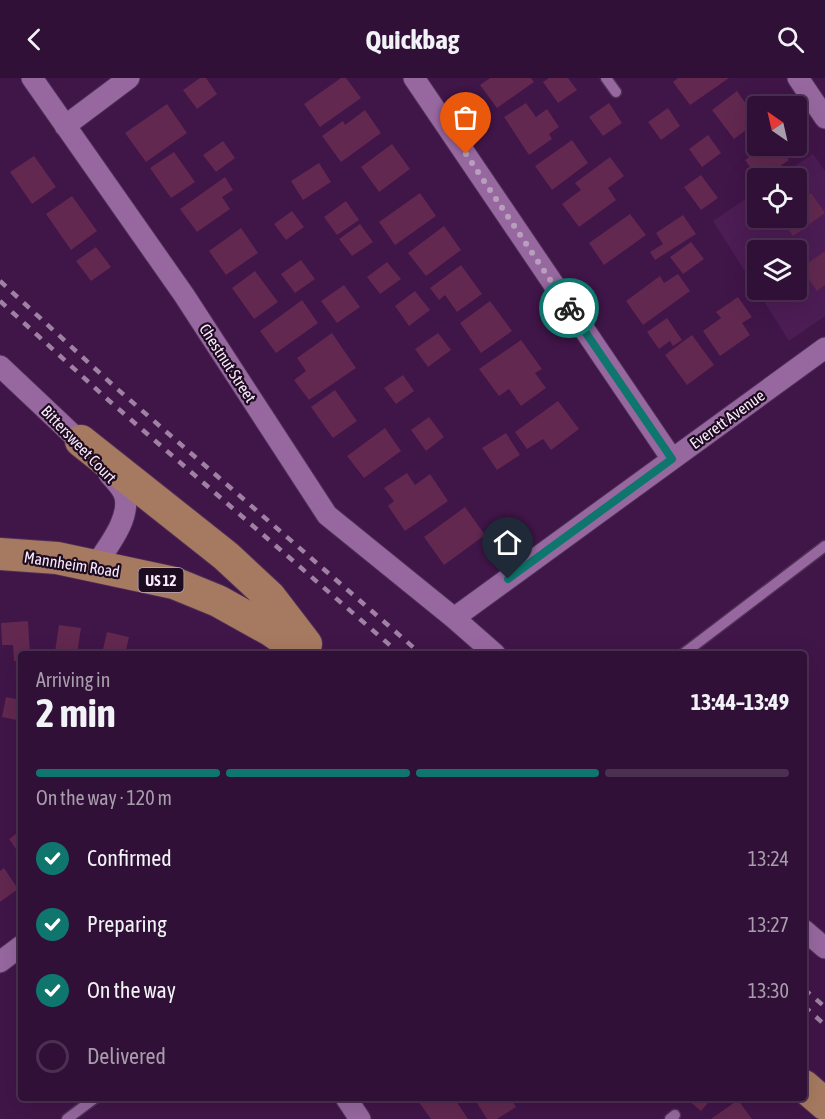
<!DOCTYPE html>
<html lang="en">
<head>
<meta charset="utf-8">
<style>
  body { margin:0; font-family:"Asap Condensed",sans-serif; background:#38193e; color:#f1f3f6; height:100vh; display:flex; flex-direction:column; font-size:22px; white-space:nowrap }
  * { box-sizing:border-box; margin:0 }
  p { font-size:20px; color:#a89dad }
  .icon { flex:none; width:33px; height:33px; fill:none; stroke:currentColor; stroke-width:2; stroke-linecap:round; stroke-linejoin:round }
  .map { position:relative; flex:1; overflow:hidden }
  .details { position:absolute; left:18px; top:573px; width:789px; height:450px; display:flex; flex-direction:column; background:#301036; border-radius:6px; box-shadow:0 6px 24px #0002,0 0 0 2px #4b3051 }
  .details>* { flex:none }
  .needle { width:39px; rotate:326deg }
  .buttons { position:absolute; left:747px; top:18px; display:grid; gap:12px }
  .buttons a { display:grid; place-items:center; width:60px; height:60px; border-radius:6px; background:#301036; box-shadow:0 6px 24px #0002,0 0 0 2px #4b3051; font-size:30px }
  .pin { position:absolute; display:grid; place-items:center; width:51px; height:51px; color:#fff; margin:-62px -26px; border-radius:50% 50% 50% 0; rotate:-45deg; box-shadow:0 0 6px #0007 }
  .pin .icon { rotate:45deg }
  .courier { position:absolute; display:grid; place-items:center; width:60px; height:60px; margin:-30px; border:4px solid #0f766e; border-radius:50%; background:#fff; color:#222; box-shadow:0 2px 8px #0007 }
  .headline em { font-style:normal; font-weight:700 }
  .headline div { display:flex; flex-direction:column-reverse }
  .headline { display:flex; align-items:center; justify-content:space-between; height:102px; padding:0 18px }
  h1 { font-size:39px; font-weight:700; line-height:45px }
  .bar { display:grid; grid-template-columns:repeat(4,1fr); gap:9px 6px; align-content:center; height:72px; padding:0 18px }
  .bar i { height:8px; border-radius:4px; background:#4b3051 }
  .bar .selected { background:#0f766e }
  .bar p { grid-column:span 4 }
  ol { padding:0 18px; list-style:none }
  li { display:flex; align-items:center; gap:18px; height:66px }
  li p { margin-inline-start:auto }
  li .icon { padding:6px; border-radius:50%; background:#0f766e; color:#fff; stroke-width:4 }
  li:last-child { color:#a89dad }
  li i { width:33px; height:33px; border:3px solid #4b3051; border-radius:50% }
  header { display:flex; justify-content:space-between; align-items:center; height:78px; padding:0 18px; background:#301036; font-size:27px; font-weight:700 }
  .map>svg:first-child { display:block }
  .built { fill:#4c1c54; fill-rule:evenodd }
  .building { fill:#622850 }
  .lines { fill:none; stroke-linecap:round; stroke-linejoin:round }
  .lane-casing { stroke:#4f2f56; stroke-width:13 }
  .street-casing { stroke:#4f2f56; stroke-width:23 }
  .primary-casing { stroke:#4f2f56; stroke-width:34 }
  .lane { stroke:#9768a0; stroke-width:10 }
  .street { stroke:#9768a0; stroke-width:21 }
  .primary { stroke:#a67a60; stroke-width:32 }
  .rail { stroke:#9e81a3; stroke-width:4.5; stroke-dasharray:8 8; stroke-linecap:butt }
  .done { stroke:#b89fbc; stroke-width:6; stroke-dasharray:0 10.8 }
  .route { stroke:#0f766e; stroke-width:8 }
  .labels { text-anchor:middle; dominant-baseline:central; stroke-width:4.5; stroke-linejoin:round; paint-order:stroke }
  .shield { fill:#1d0b20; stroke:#b7a6b9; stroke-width:1.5 }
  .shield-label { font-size:15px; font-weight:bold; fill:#f9e9fb }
  .street-label { font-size:16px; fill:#f9e9fb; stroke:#1d0b20 }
</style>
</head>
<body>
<header><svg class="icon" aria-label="back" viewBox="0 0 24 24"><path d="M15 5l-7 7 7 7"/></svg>Quickbag<svg class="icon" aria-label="search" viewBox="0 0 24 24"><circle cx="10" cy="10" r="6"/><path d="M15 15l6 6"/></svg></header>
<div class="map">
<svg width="825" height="1041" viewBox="0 0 825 1041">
  <rect width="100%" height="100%" fill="#401548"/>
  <path class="built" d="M813 76 825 93V238L789 263 713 143 757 113 758 140H796V100H776ZM758 172H796V212H758Z"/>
  <path class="building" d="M200 0H206L217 16 197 31 183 12Z
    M341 0H346L361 20 320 49 304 26Z
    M490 0H531L534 4 497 30 480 7Z
    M549 0H568L577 12 558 25 543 4Z
    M678 0H729L690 27 673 4Z
    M737 13 758 43 734 61 712 32Z
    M526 25 536 39 547 31 559 49 549 56 552 61 529 77 504 39Z
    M609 25 622 45 603 58 589 39Z
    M167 26 187 55 146 84 125 55Z
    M668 30 680 48 661 62 648 44Z
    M365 32 381 55 341 84 322 58 343 43 345 47Z
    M708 57 721 75 702 89 689 71Z
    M572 62 588 85 552 112 535 88Z
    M223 63 235 80 216 94 203 77Z
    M392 66 410 91 379 114 361 89Z
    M765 68H778L789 82 763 100H758L745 82Z
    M174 74 195 104 171 120 150 90Z
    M34 78 56 109 32 126 10 94Z
    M610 79 624 98 608 110 616 122 579 149 562 126 581 112 575 105Z
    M319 85 331 104 303 122 291 103Z
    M701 97 718 120 701 132 684 109Z
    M225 99 233 112 222 119 230 131 197 154 180 131Z
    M420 115 436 138 395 167 379 144Z
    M811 115 825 135 793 158 780 140H796V125Z
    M72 118 97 153 71 172 46 136Z
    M346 123 359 142 337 157 324 139Z
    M292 133 304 149 286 162 274 146Z
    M630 136 646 157 604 187 589 165Z
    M683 137 696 156 655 182 650 174 663 166 656 155Z
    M360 146 373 164 352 178 339 161Z
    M444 148 461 172 426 198 408 175Z
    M241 150 258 175 226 197 209 173Z
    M691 164 704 181 683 196 670 179Z
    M96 169 111 189 91 203 76 183Z
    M825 173V207L817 213 801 190Z
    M301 182 315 201 295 215 281 196Z
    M387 184 401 201 380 216 367 199Z
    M461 187 482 216 457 234 445 217 439 222 430 210Z
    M255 193 278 224 254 241 232 210Z
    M678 196 690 213 643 247 626 223 660 198 664 205Z
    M344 207 360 229 337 245 321 223Z
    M415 213 430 232 409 248 395 228Z
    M738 219 752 239 742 245 750 257 720 278 703 253 721 240 716 234Z
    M302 222 318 245 276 275 260 253Z
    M490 223 512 253 481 275 460 245Z
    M667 240 682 262 673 268 670 263 659 271 647 254Z
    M332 255 356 290 309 322 294 302 306 293 297 280Z
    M438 255 451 272 428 289 415 271Z
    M692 257 714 287 687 307 665 277Z
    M521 262 542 291 535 295 546 310 521 328 509 311 499 318 479 291Z
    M403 297 414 313 396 326 384 310Z
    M335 312 357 343 333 360 311 329Z
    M558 323 579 351 551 372 543 361 527 371 515 354Z
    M429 339 444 359 426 373 411 352Z
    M385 350 401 373 364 400 347 378Z
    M506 355 520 377 497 392 482 370Z
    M407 395 415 407 430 396 448 423 405 453 388 428 394 423 384 410Z
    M465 429 485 457 444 487 424 459Z
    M28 543 30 576H21V583H14L13 567H2L1 545Z
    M59 547 81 550 77 576 55 574Z
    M107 554 129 559 125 576H102Z
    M6 619 21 622V643L2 639Z
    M21 752V778L9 761Z
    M4 790 18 811 0 824V793Z
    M416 1020H454L468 1041H431Z
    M474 1020H510L516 1029 497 1041H487Z
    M686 1020H712L701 1033Z
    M738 1022 752 1041H711Z"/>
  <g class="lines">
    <defs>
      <path id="lane" d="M606 0 616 14
        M683 576 825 468
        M67 1041 95 1020
        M670 1041 675 1037"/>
      <path id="street" d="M32 0 184 217 327 437 454 540 495 576
        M414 0 672 381
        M798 0 825 40
        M65 48 129 0
        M0 288 89 372
        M96 487C107 469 130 442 125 419 123 410 115 403 109 396
        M454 540 825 270
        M804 852 825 870
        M0 884 21 868
        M346 1020 360 1041"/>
      <path id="primary" d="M81 363 226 478 270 519 306 566
        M0 476 57 480 174 505 218 523 272 553 305 576
        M804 1008 825 1026"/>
    </defs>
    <use href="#lane" class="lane-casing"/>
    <use href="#street" class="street-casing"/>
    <use href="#primary" class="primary-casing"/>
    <use href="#lane" class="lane"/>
    <use href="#street" class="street"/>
    <use href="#primary" class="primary"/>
    <path class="rail" d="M0 203 115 309 421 576
      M0 223 106 320 400 576
      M804 911 825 929
      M804 928 825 947"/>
  </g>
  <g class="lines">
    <path class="done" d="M466 76 569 230"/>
    <path class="route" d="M508 501 672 381 569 230"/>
  </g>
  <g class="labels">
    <rect class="shield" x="138.5" y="490" width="45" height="24" rx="4.5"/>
    <g class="shield-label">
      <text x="161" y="502">US 12</text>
    </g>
    <g class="street-label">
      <text transform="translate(228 285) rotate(57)">Chestnut Street</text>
      <text transform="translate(727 341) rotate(-36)">Everett Avenue</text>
      <text transform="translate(79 366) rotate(46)">Bittersweet Court</text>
      <text transform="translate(72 486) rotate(9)">Mannheim Road</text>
    </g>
  </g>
</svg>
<div class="buttons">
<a><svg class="needle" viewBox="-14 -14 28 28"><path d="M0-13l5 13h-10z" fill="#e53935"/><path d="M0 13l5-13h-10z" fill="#a89dad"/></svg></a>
<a><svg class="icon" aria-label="locate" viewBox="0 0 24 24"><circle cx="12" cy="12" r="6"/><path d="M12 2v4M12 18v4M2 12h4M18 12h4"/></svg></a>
<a><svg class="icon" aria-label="layers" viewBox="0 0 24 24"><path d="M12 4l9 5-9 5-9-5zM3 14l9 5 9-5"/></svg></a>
</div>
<div class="pin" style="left:466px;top:76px;background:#ea580c"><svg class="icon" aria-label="bag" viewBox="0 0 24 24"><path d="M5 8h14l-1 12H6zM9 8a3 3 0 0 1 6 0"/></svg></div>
<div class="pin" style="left:508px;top:501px;background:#1f2937"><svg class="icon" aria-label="home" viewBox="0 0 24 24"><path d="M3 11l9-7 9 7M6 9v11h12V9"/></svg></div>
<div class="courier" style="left:569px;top:230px"><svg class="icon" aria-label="bike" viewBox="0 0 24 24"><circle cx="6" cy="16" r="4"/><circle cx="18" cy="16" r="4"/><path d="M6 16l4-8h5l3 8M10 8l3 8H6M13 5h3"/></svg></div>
<section class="details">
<div class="headline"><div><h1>2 min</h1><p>Arriving in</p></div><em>13:44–13:49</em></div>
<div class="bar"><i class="selected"></i><i class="selected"></i><i class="selected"></i><i></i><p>On the way · 120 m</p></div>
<ol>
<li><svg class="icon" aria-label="check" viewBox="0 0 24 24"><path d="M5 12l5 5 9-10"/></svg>Confirmed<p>13:24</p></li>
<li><svg class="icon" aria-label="check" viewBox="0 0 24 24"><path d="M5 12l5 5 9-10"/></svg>Preparing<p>13:27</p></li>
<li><svg class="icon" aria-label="check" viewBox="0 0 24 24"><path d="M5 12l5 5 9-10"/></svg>On the way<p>13:30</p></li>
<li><i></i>Delivered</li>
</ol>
</section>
</div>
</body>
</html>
